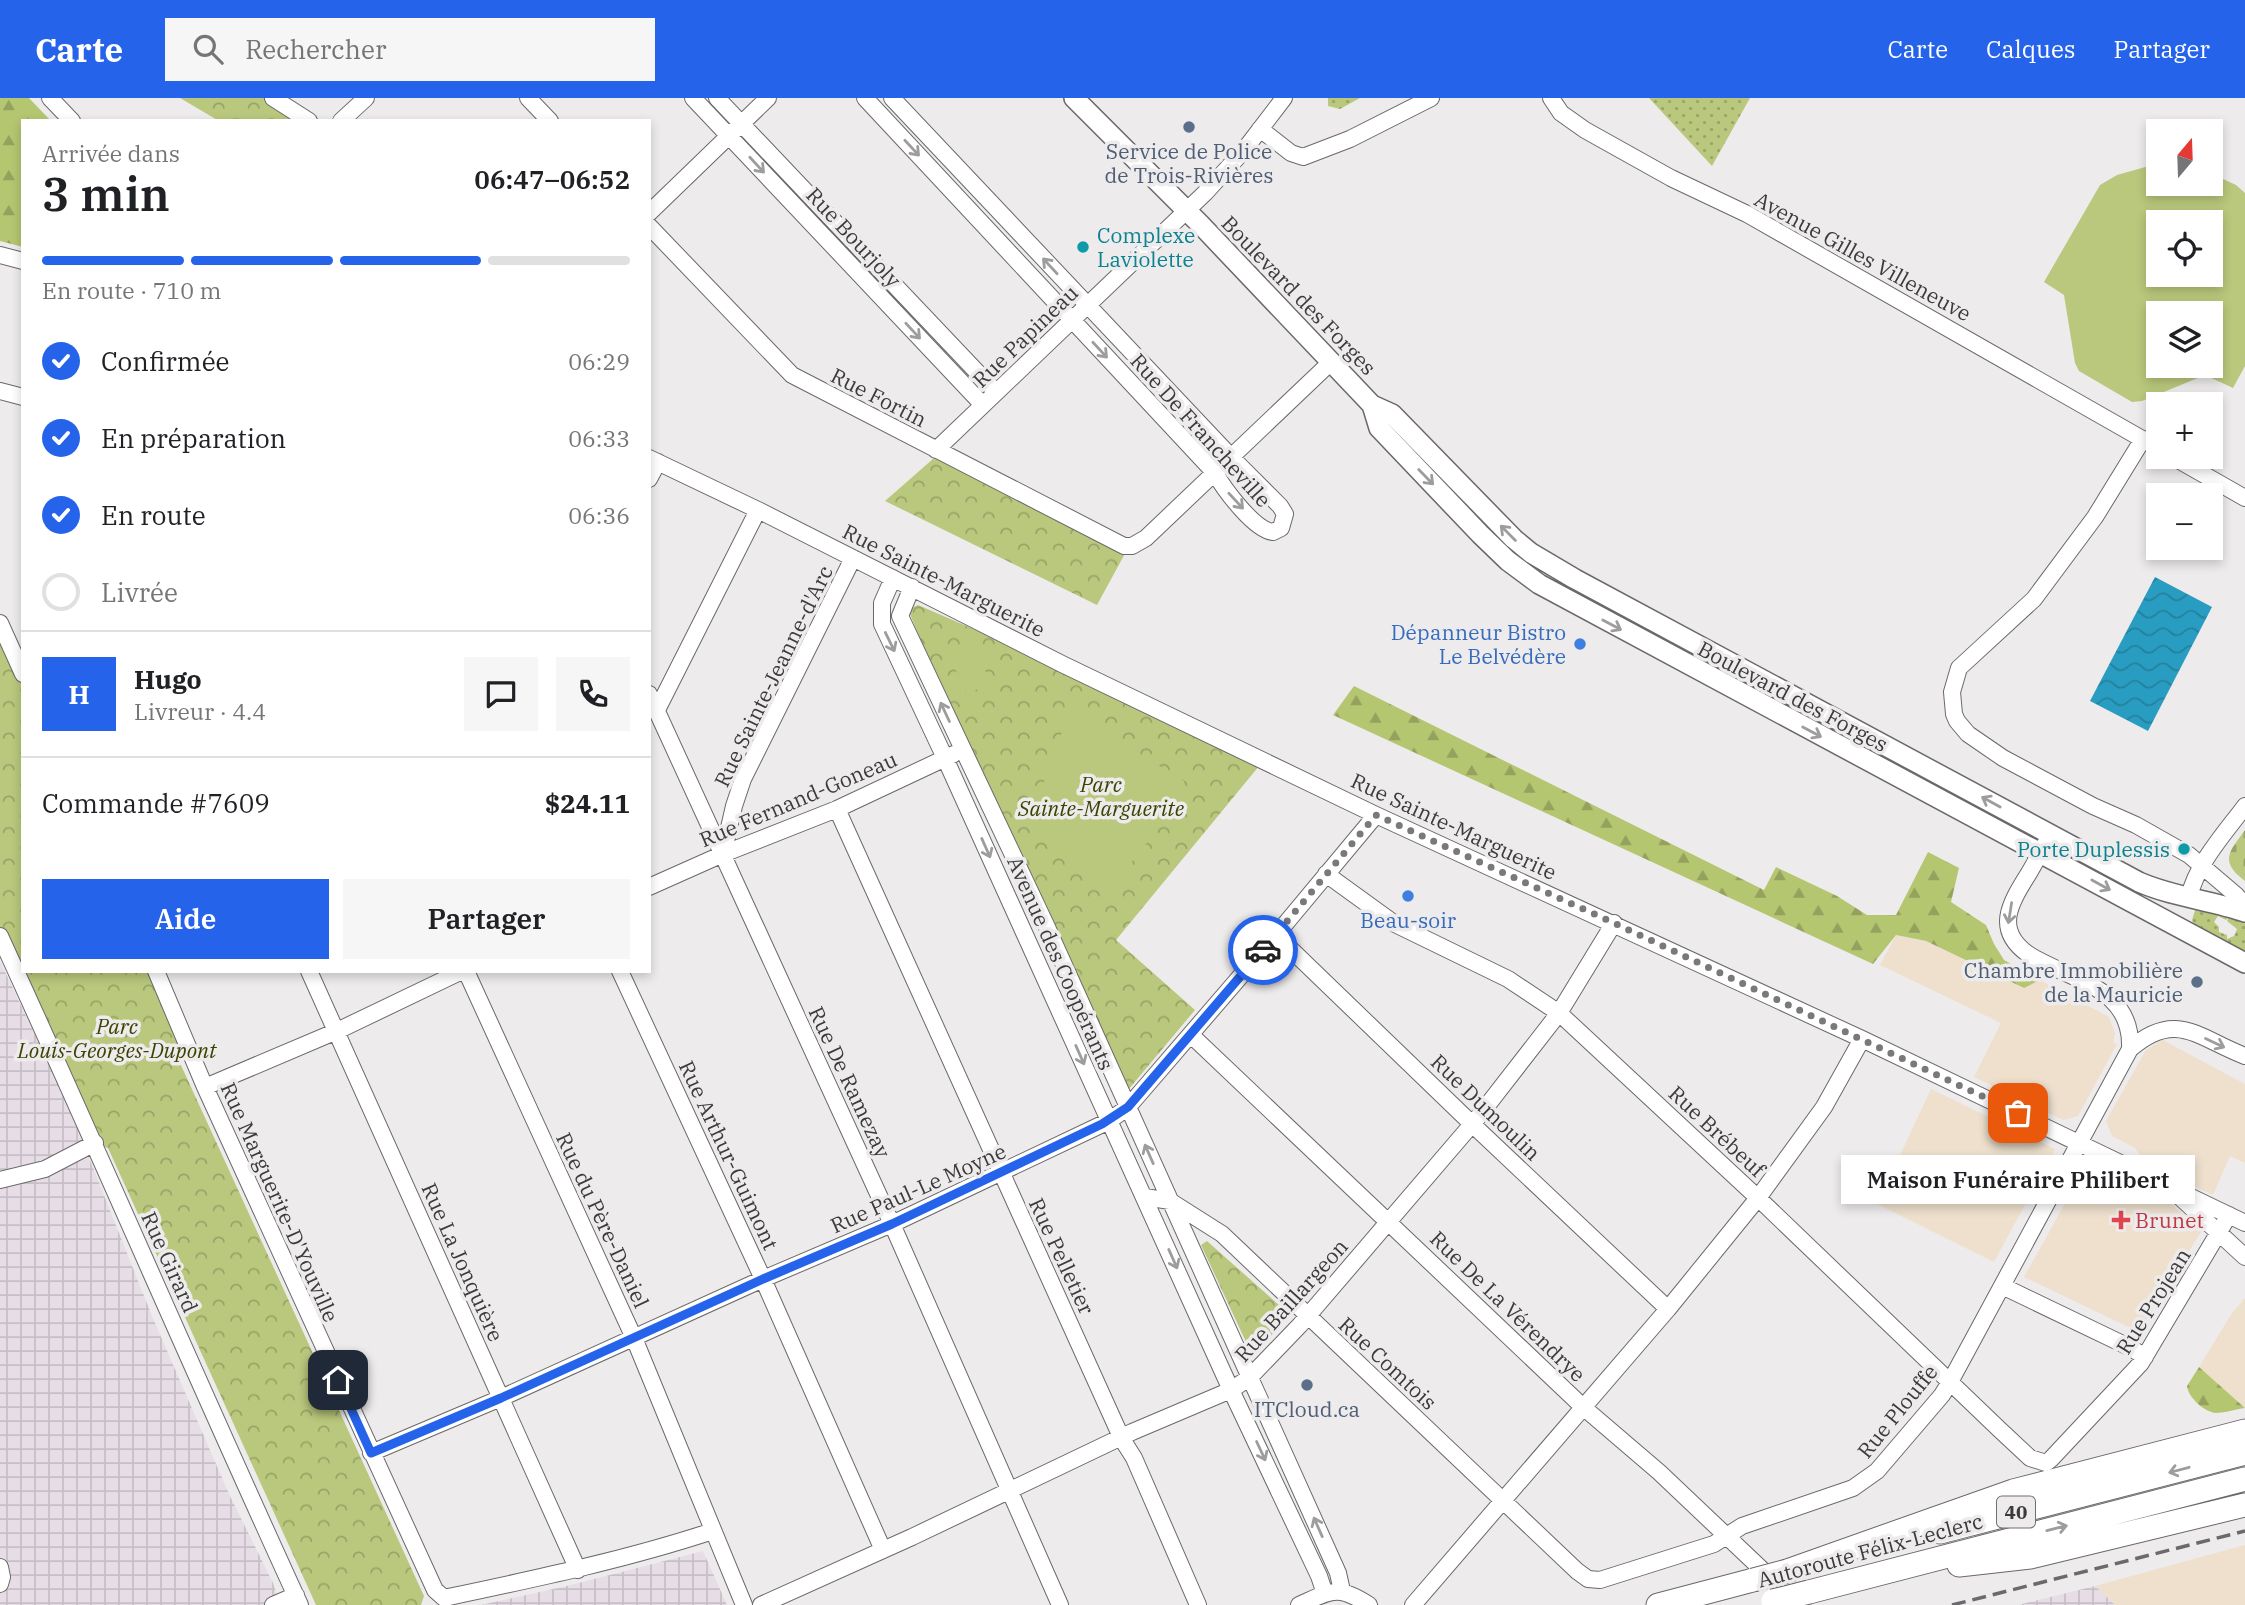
<!DOCTYPE html>
<html lang="fr">
<head>
<meta charset="utf-8">
<style>
  body { margin:0; font-family:"IBM Plex Serif",serif; background:#f6f6f6; color:#202124; height:100vh; display:flex; flex-direction:column; font-size:26px; white-space:nowrap }
  * { box-sizing:border-box; margin:0 }
  p { font-size:23px; color:#757577 }
  .icon { flex:none; width:38px; height:38px; fill:none; stroke:currentColor; stroke-width:2; stroke-linecap:round; stroke-linejoin:round }
  .map { position:relative; flex:1; overflow:hidden }
  .sheet { position:absolute; left:21px; top:21px; width:630px; height:854px; display:flex; flex-direction:column; background:#fff; border-radius:0px; box-shadow:0 4px 10px #0003 }
  .sheet>* { flex:none }
  .needle { width:46px; rotate:19deg }
  .buttons { position:absolute; left:2146px; top:21px; display:grid; gap:14px }
  .buttons a { display:grid; place-items:center; width:77px; height:77px; border-radius:0px; background:#fff; box-shadow:0 4px 10px #0003; font-size:35px }
  .pin { position:absolute; display:grid; place-items:center; width:60px; height:60px; color:#fff; margin:-30px; border-radius:14px; box-shadow:0 4px 10px #0006 }
  .courier { position:absolute; display:grid; place-items:center; width:70px; height:70px; margin:-35px; border:5px solid #2563eb; border-radius:50%; background:#fff; color:#222; box-shadow:0 2px 9px #0007 }
  .bubble { position:absolute; height:49px; border-radius:0px; background:#fff; box-shadow:0 4px 10px #0003; font-size:23px; font-weight:600; line-height:49px; text-align:center }
  .headline em { font-style:normal; font-weight:600 }
  .headline div { display:flex; flex-direction:column-reverse }
  .headline { display:flex; align-items:center; justify-content:space-between; height:119px; padding:0 21px }
  h1 { font-size:46px; font-weight:600; line-height:52px }
  .bar { display:grid; grid-template-columns:repeat(4,1fr); gap:10px 7px; align-content:center; height:84px; padding:0 21px }
  .bar i { height:9px; border-radius:5px; background:#e0e0e0 }
  .bar .current { background:#2563eb }
  .bar p { grid-column:span 4 }
  .line { display:flex; align-items:center; gap:18px; padding:0 21px; border-top:2px solid #e0e0e0 }
  .line div { flex:1 }
  .round { display:grid; place-items:center; flex:none; width:74px; height:74px; border-radius:0px; background:#f6f6f6 }
  ol { padding:0 21px; list-style:none }
  li { display:flex; align-items:center; gap:21px; height:77px }
  li p { margin-inline-start:auto }
  li .icon { padding:7px; border-radius:50%; background:#2563eb; color:#fff; stroke-width:4 }
  li:last-child { color:#757577 }
  li i { width:38px; height:38px; border:4px solid #e0e0e0; border-radius:50% }
  .cta { display:flex; gap:14px; margin-top:auto; padding:14px 21px }
  .cta a { flex:1; height:80px; border-radius:0px; background:#2563eb; color:#fff; font-size:28px; font-weight:600; line-height:80px; text-align:center }
  .cta a+a { background:#f6f6f6; color:#202124 }
  header { display:flex; align-items:center; gap:42px; box-sizing:border-box; height:98px; padding:0 35px; background:#2563eb; color:#fff }
  header strong { font-size:33px }
  nav { display:flex; gap:38px; margin-inline-start:auto; font-size:24px }
  .search { width:490px; height:63px; background:#f6f6f6; display:flex; align-items:center; gap:18px; box-sizing:border-box; padding:0 24px; border-radius:0px; color:#757577; font-size:26px }
  .map>svg:first-child { display:block }
  .commercial { fill:#eee0cd }
  .industrial { fill:url(#industrial-grid) }
  .grass { fill:url(#grass-dots); fill-rule:evenodd }
  .forest { fill:url(#forest-firs) }
  .cemetery { fill:url(#cemetery-stones) }
  .park { fill:url(#park-crowns) }
  .garden { fill:#b9c87c; fill-rule:evenodd }
  .water { fill:url(#water-waves) }
  .lines { fill:none; stroke-linecap:round; stroke-linejoin:round }
  .minor-casing { stroke:#6b686a; stroke-width:18 }
  .major-casing { stroke:#6b686a; stroke-width:22 }
  .highway-casing { stroke:#6b686a; stroke-width:25 }
  .minor { stroke:#fff; stroke-width:16 }
  .major { stroke:#fff; stroke-width:19 }
  .highway { stroke:#fff; stroke-width:23 }
  .rail { stroke:#6b696b; stroke-width:3.5; stroke-dasharray:14 7; stroke-linecap:butt }
  .highway-bridge-casing { stroke:#6b686a; stroke-width:25; stroke-linecap:butt }
  .highway-bridge { stroke:#fff; stroke-width:23 }
  .oneway { stroke:#9e9d9e }
  .done { stroke:#7a797a; stroke-width:7; stroke-dasharray:0 12.6 }
  .route { stroke:#2563eb; stroke-width:9 }
  .service-dot { fill:#5c6f8a; stroke:#eeebed; stroke-width:2.5 }
  .culture-dot { fill:#0f9aa8; stroke:#eeebed; stroke-width:2.5 }
  .shop-dot { fill:#3f7fe0; stroke:#eeebed; stroke-width:2.5 }
  .health-dot { fill:#e0444e; stroke:#eeebed; stroke-width:2.5 }
  .labels { text-anchor:middle; dominant-baseline:central; stroke-width:7; stroke-linejoin:round; paint-order:stroke }
  .shield { fill:#eeebed; stroke:#717071; stroke-width:2 }
  .shield-label { font-size:19px; font-weight:bold; fill:#3c3b3c }
  .service-label { font-size:21px; fill:#4e5e75; stroke:#eeebed }
  .culture-label { font-size:21px; fill:#0d838f; stroke:#eeebed; text-anchor:start }
  .street-label { font-size:21px; fill:#3c3b3c; stroke:#eeebed }
  .shop-label { font-size:21px; fill:#366cbe; stroke:#eeebed; text-anchor:end }
  .park-label { font-size:21px; font-style:italic; fill:#3a4300; stroke:#eeebed }
  .health-label { font-size:21px; fill:#be3a42; stroke:#eeebed; text-anchor:start }
</style>
</head>
<body>
<header>
<strong>Carte</strong>
<div class="search"><svg class="icon" aria-label="search" viewBox="0 0 24 24"><circle cx="10" cy="10" r="6"/><path d="M15 15l6 6"/></svg>Rechercher</div>
<nav><a>Carte</a><a>Calques</a><a>Partager</a></nav>
</header>
<div class="map">
<svg width="2245" height="1507" viewBox="0 0 2245 1507">
  <defs>
    <pattern id="industrial-grid" width="8" height="8" patternUnits="userSpaceOnUse" patternTransform="scale(1.75)"><rect width="8" height="8" fill="#e7dde6"/><path d="M0 4h8M4 0v8" fill="none" stroke="#c7bfc6"/></pattern>
    <pattern id="grass-dots" width="8" height="8" patternUnits="userSpaceOnUse" patternTransform="scale(1.75)"><rect width="8" height="8" fill="#b9c87c"/><path d="M2 2h.1M6 6h.1" fill="none" stroke="#98a467" stroke-width="1.8" stroke-linecap="round"/></pattern>
    <pattern id="forest-firs" width="22" height="20" patternUnits="userSpaceOnUse" patternTransform="scale(1.75)"><rect width="22" height="20" fill="#b5c671"/><path d="M5 1l3.5 6h-7zM16 11l3.5 6h-7z" fill="#94a25e"/></pattern>
    <pattern id="cemetery-stones" width="16" height="16" patternUnits="userSpaceOnUse" patternTransform="scale(1.75)"><rect width="16" height="16" fill="#b9c87c"/><path d="M2 7V4a2 2 0 0 1 4 0v3zM10 15v-3a2 2 0 0 1 4 0v3z" fill="#98a467"/></pattern>
    <pattern id="park-crowns" width="20" height="18" patternUnits="userSpaceOnUse" patternTransform="scale(1.75)"><rect width="20" height="18" fill="#b9c87c"/><path d="M2 6a3 3 0 1 1 6 0M12 15a3 3 0 1 1 6 0" fill="none" stroke="#98a467"/></pattern>
    <pattern id="water-waves" width="16" height="10" patternUnits="userSpaceOnUse" patternTransform="scale(1.75)"><rect width="16" height="10" fill="#289dc1"/><path d="M0 5q4-4 8 0t8 0" fill="none" stroke="#24819e"/></pattern>
  </defs>
  <rect width="100%" height="100%" fill="#eeebed"/>
  <path class="commercial" d="M1896 837 1926 843 2023 890 2040 882 2109 919 2115 935 2113 945 2117 946 2078 1018 2063 1022 1974 979 2001 925 1880 867Z
    M2163 942 2245 986V1065L2230 1058 2213 1097 2147 1066 2135 1050 2112 1038 2106 1023 2146 952Z
    M1931 991 2055 1051 1994 1164 1877 1106Z
    M2087 1066 2167 1102 2201 1134 2139 1234 2024 1179Z
    M2245 1200V1310L2199 1269 2232 1215Z
    M2245 1447V1507H2115L2095 1488Z"/>
  <path class="industrial" d="M0 863 69 1009 152 1218 229 1396 273 1485 281 1507H0Z
    M703 1453 727 1507H481L571 1487Z
    M2095 1488 2115 1507H2018Z"/>
  <path class="grass" d="M1328 0H1360L1340 11 1328 8Z
    M1649 0H1750L1712 68Z
    M2196 809 2238 820 2245 824V857L2194 829 2192 822ZM2218 818 2226 822 2229 819 2227 823 2237 831 2234 838 2227 841V837L2219 834V829L2214 824Z"/>
  <path class="forest" d="M0 0H29L51 23H23V149L0 143Z
    M1354 588 1764 792 1776 769 1837 798 1867 817H1896L1928 754 1959 770 1951 804 1986 827 1994 846 2004 862 2040 882 2024 890 1926 843 1896 837 1873 866 1333 617Z
    M2199 1269 2245 1310C2236 1311 2225 1315 2216 1315 2204 1314 2188 1299 2187 1288Z"/>
  <path class="cemetery" d="M2245 732V783C2219 763 2229 754 2245 732Z"/>
  <path class="park" d="M180 0H282L318 23H219Z
    M942 353 1128 450 1097 507 885 403Z
    M918 507 1177 619 1264 662 1116 842 1195 912 1123 998 965 651 908 511Z
    M0 524 23 574V873H159L184 929 180 965 424 1498 421 1507H316L108 1050 95 1045 0 846Z
    M1207 1143 1289 1216 1253 1259 1201 1147Z"/>
  <path class="garden" d="M2149 68H2158V86H2210V75L2236 87 2245 95V268L2233 290 2205 277 2142 303 2132 304 2079 273 2075 265 2064 197 2044 184 2100 87 2117 77ZM2158 124H2210V177H2158ZM2158 215H2210V268H2158Z
    M974 549 991 585 967 596 950 560Z
    M1072 615 1184 683 1186 695 1105 798C1073 770 1051 751 1045 707 1043 692 1043 678 1049 664 1055 648 1064 631 1072 615Z"/>
  <path class="water" d="M2155 479 2212 509 2148 633 2090 603Z"/>
  <g class="lines">
    <defs>
      <path id="minor" d="M50 0 72 23
        M273 0 309 23
        M528 0 550 23
        M693 0 983 307
        M717 0 996 294
        M865 0 1215 375C1224 391 1254 432 1273 434L1281 430 1285 416 1280 408 1232 360 892 0
        M1551 0 1561 15 1585 32 1671 80 1747 116 2158 350
        M341 23 366 0
        M1260 31 1291 55 1303 59 1350 41 1431 0
        M649 115 768 0
        M649 128 792 277 1124 448H1132L1146 440 1331 264
        M0 157 23 163
        M0 293 23 299
        M2143 341 2095 419 2034 501 1959 570 1952 594 1954 616 1957 623 1968 636 2003 660 2093 708 2136 727 2189 757 2236 797 2245 808
        M936 352 1205 95 1245 51 1284 0
        M2173 359 2245 400
        M649 360 758 412 1062 566 1376 717 1862 941 2245 1125
        M649 381 658 364
        M893 480 882 505V526L945 660 1231 1292 1319 1478 1325 1496
        M912 489 900 518 1046 827 1338 1475 1342 1493
        M0 525 23 576
        M649 596 892 1126 1060 1507
        M657 612 758 412
        M837 711 1122 1341 1134 1360 1198 1507
        M2050 737C2043 750 2036 763 2029 775 2011 804 1993 831 2028 856 2070 883 2133 888 2130 951
        M723 756 734 708 743 681 853 460
        M1326 776 1395 826 1508 881 1559 915 1758 1100 1999 1331 2030 1360 2046 1365 2051 1361 2141 1265 2229 1117
        M649 789 723 756 837 711 954 656
        M2189 799C2197 765 2225 735 2245 708
        M1276 837 1472 1026 1668 1211
        M0 838C102 1060 198 1285 300 1507
        M156 873 205 989 435 1492 444 1500C534 1481 625 1462 713 1433
        M309 873 578 1472
        M466 873 634 1240 744 1507
        M620 873 763 1181 883 1452
        M1191 937 1583 1309 1659 1374 1774 1483
        M205 989 337 933 462 873
        M0 1082 45 1071 95 1045
        M1145 1099 1170 1103 1222 1136 1577 1473 1588 1481 1600 1482 1714 1446 1742 1428 1853 1390 1877 1373 1942 1297 1950 1284 2130 951C2176 911 2198 940 2245 958
        M2180 1099 2245 1159
        M2002 1188 2131 1250 2145 1259
        M371 1355 501 1300 763 1181 892 1126 1109 1023 1128 1009 1276 837 1376 717
        M0 1469 2 1479 0 1486
        M273 1507 296 1497
        M761 1507 912 1439 1132 1334 1231 1292 1249 1280 1300 1227 1479 1018 1559 915 1614 825
        M1299 1507C1331 1493 1337 1486 1369 1507
        M1413 1507 1668 1211 1758 1100 1824 1009 1862 941"/>
      <path id="major" d="M1074 0 1201 127 1372 307 1392 316 1514 441 1531 455 1575 481 2139 784C2173 799 2210 802 2245 814
        M1372 307 1379 330 1480 436 1508 463 1539 486 2245 865"/>
      <path id="highway" d="M1940 1434 2245 1355
        M1959 1467 2030 1459 2245 1407
        M1787 1473 2013 1393 2245 1333
        M1809 1494 2245 1381
        M1658 1507 1753 1482"/>
    </defs>
    <use href="#minor" class="minor-casing"/>
    <use href="#major" class="major-casing"/>
    <use href="#highway" class="highway-casing"/>
    <use href="#minor" class="minor"/>
    <use href="#major" class="major"/>
    <use href="#highway" class="highway"/>
    <path class="rail" d="M1952 1507 2245 1433"/>
    <defs>
      <path id="highway-bridge" d="M1753 1482 1787 1473
        M1773 1503 1809 1494"/>
    </defs>
    <use href="#highway-bridge" class="highway-bridge-casing"/>
    <use href="#highway-bridge" class="highway-bridge"/>
  </g>
  <defs><path id="oneway-shaft" d="M-6 0H5M1.5-3L5.5 0L1.5 3" fill="none" stroke-width="1.6" stroke-linecap="round" stroke-linejoin="round" transform="scale(1.75)"/></defs>
  <g class="oneway">
    <use href="#oneway-shaft" transform="translate(912 50) rotate(47)"/>
    <use href="#oneway-shaft" transform="translate(757 67) rotate(47)"/>
    <use href="#oneway-shaft" transform="translate(1050 168) rotate(-133)"/>
    <use href="#oneway-shaft" transform="translate(913 233) rotate(47)"/>
    <use href="#oneway-shaft" transform="translate(1100 252) rotate(47)"/>
    <use href="#oneway-shaft" transform="translate(1426 379) rotate(46)"/>
    <use href="#oneway-shaft" transform="translate(1236 403) rotate(47)"/>
    <use href="#oneway-shaft" transform="translate(1508 435) rotate(-135)"/>
    <use href="#oneway-shaft" transform="translate(1612 527) rotate(28)"/>
    <use href="#oneway-shaft" transform="translate(890 544) rotate(64)"/>
    <use href="#oneway-shaft" transform="translate(945 614) rotate(-115)"/>
    <use href="#oneway-shaft" transform="translate(1812 634) rotate(28)"/>
    <use href="#oneway-shaft" transform="translate(1991 704) rotate(-151)"/>
    <use href="#oneway-shaft" transform="translate(986 750) rotate(66)"/>
    <use href="#oneway-shaft" transform="translate(2101 787) rotate(29)"/>
    <use href="#oneway-shaft" transform="translate(2010 815) rotate(99)"/>
    <use href="#oneway-shaft" transform="translate(2215 945) rotate(25)"/>
    <use href="#oneway-shaft" transform="translate(1080 957) rotate(66)"/>
    <use href="#oneway-shaft" transform="translate(1149 1056) rotate(-114)"/>
    <use href="#oneway-shaft" transform="translate(1173 1161) rotate(66)"/>
    <use href="#oneway-shaft" transform="translate(1261 1353) rotate(65)"/>
    <use href="#oneway-shaft" transform="translate(2179 1372) rotate(165)"/>
    <use href="#oneway-shaft" transform="translate(1318 1429) rotate(-114)"/>
    <use href="#oneway-shaft" transform="translate(2057 1430) rotate(-14)"/>
  </g>
  <g class="lines">
    <path class="done" d="M1263 852 1376 717 1614 825 2018 1015"/>
    <path class="route" d="M338 1282 371 1355 501 1300 763 1181 892 1126 1102 1026 1128 1009 1263 852"/>
  </g>
  <g class="service-dot">
    <circle cx="1189" cy="29" r="7"/>
    <circle cx="2197" cy="884" r="7"/>
    <circle cx="1307" cy="1287" r="7"/>
  </g>
  <g class="culture-dot">
    <circle cx="1083" cy="149" r="7"/>
    <circle cx="2184" cy="751" r="7"/>
  </g>
  <g class="shop-dot">
    <circle cx="1580" cy="546" r="7"/>
    <circle cx="1408" cy="798" r="7"/>
  </g>
  <path class="health-dot" d="M2117.5 1111.5h7v7h7v7h-7v7h-7v-7h-7v-7h7z"/>
  <g class="labels">
    <rect class="shield" x="1997" y="1398.5" width="38" height="31" rx="5"/>
    <g class="shield-label">
      <text x="2016" y="1414">40</text>
    </g>
    <g class="service-label">
      <text x="1189" y="53">Service de Police<tspan x="1189" dy="24">de Trois-Rivières</tspan></text>
      <text x="2183" y="872" text-anchor="end">Chambre Immobilière<tspan x="2183" dy="24">de la Mauricie</tspan></text>
      <text x="1307" y="1311">ITCloud.ca</text>
    </g>
    <g class="culture-label">
      <text x="1097" y="137">Complexe<tspan x="1097" dy="24">Laviolette</tspan></text>
      <text x="2170" y="751" text-anchor="end">Porte Duplessis</text>
    </g>
    <g class="street-label">
      <text transform="translate(854 139) rotate(47)">Rue Bourjoly</text>
      <text transform="translate(1863 158) rotate(29)">Avenue Gilles Villeneuve</text>
      <text transform="translate(1299 197) rotate(46)">Boulevard des Forges</text>
      <text transform="translate(1025 238) rotate(-44)">Rue Papineau</text>
      <text transform="translate(879 299) rotate(27)">Rue Fortin</text>
      <text transform="translate(1201 332) rotate(48)">Rue De Francheville</text>
      <text transform="translate(944 482) rotate(27)">Rue Sainte-Marguerite</text>
      <text transform="translate(773 578) rotate(-64)">Rue Sainte-Jeanne-d'Arc</text>
      <text transform="translate(1793 598) rotate(28)">Boulevard des Forges</text>
      <text transform="translate(798 701) rotate(-23)">Rue Fernand-Goneau</text>
      <text transform="translate(1454 728) rotate(25)">Rue Sainte-Marguerite</text>
      <text transform="translate(1061 865) rotate(66)">Avenue des Coopérants</text>
      <text transform="translate(850 984) rotate(65)">Rue De Ramezay</text>
      <text transform="translate(1486 1009) rotate(44)">Rue Dumoulin</text>
      <text transform="translate(1717 1033) rotate(43)">Rue Brébeuf</text>
      <text transform="translate(729 1057) rotate(65)">Rue Arthur-Guimont</text>
      <text transform="translate(918 1090) rotate(-24)">Rue Paul-Le Moyne</text>
      <text transform="translate(280 1104) rotate(66)">Rue Marguerite-D'Youville</text>
      <text transform="translate(603 1122) rotate(65)">Rue du Père-Daniel</text>
      <text transform="translate(1062 1158) rotate(65)">Rue Pelletier</text>
      <text transform="translate(170 1164) rotate(66)">Rue Girard</text>
      <text transform="translate(463 1164) rotate(66)">Rue La Jonquière</text>
      <text transform="translate(1291 1202) rotate(-48)">Rue Baillargeon</text>
      <text transform="translate(2153 1203) rotate(-58)">Rue Projean</text>
      <text transform="translate(1508 1208) rotate(44)">Rue De La Vérendrye</text>
      <text transform="translate(1388 1265) rotate(43)">Rue Comtois</text>
      <text transform="translate(1897 1313) rotate(-51)">Rue Plouffe</text>
      <text transform="translate(1870 1452) rotate(-15)">Autoroute Félix-Leclerc</text>
    </g>
    <g class="shop-label">
      <text x="1566" y="534">Dépanneur Bistro<tspan x="1566" dy="24">Le Belvédère</tspan></text>
      <text x="1408" y="822" text-anchor="middle">Beau-soir</text>
    </g>
    <g class="park-label">
      <text x="1101" y="686">Parc<tspan x="1101" dy="24">Sainte-Marguerite</tspan></text>
      <text x="117" y="928">Parc<tspan x="117" dy="24">Louis-Georges-Dupont</tspan></text>
    </g>
    <g class="health-label">
      <text x="2135" y="1122">Brunet</text>
    </g>
  </g>
</svg>
<div class="buttons">
<a><svg class="needle" viewBox="-14 -14 28 28"><path d="M0-13l5 13h-10z" fill="#e53935"/><path d="M0 13l5-13h-10z" fill="#757577"/></svg></a>
<a><svg class="icon" aria-label="locate" viewBox="0 0 24 24"><circle cx="12" cy="12" r="6"/><path d="M12 2v4M12 18v4M2 12h4M18 12h4"/></svg></a>
<a><svg class="icon" aria-label="layers" viewBox="0 0 24 24"><path d="M12 4l9 5-9 5-9-5zM3 14l9 5 9-5"/></svg></a>
<a>+</a>
<a>−</a>
</div>
<div class="pin" style="left:2018px;top:1015px;background:#ea580c"><svg class="icon" aria-label="bag" viewBox="0 0 24 24"><path d="M5 8h14l-1 12H6zM9 8a3 3 0 0 1 6 0"/></svg></div>
<div class="pin" style="left:338px;top:1282px;background:#1f2937"><svg class="icon" aria-label="home" viewBox="0 0 24 24"><path d="M3 11l9-7 9 7M6 9v11h12V9"/></svg></div>
<div class="courier" style="left:1263px;top:852px"><svg class="icon" aria-label="car" viewBox="0 0 24 24"><path d="M5 17H2v-5l4-1 3-4h7l3 4 3 1v5h-3M9 17h6M6 11h13"/><circle cx="7" cy="17" r="2"/><circle cx="17" cy="17" r="2"/></svg></div>
<div class="bubble" style="left:1841px;top:1057px;width:354px">Maison Funéraire Philibert</div>
<section class="sheet">
<div class="headline"><div><h1>3 min</h1><p>Arrivée dans</p></div><em>06:47–06:52</em></div>
<div class="bar"><i class="current"></i><i class="current"></i><i class="current"></i><i></i><p>En route · 710 m</p></div>
<ol>
<li><svg class="icon" aria-label="check" viewBox="0 0 24 24"><path d="M5 12l5 5 9-10"/></svg>Confirmée<p>06:29</p></li>
<li><svg class="icon" aria-label="check" viewBox="0 0 24 24"><path d="M5 12l5 5 9-10"/></svg>En préparation<p>06:33</p></li>
<li><svg class="icon" aria-label="check" viewBox="0 0 24 24"><path d="M5 12l5 5 9-10"/></svg>En route<p>06:36</p></li>
<li><i></i>Livrée</li>
</ol>
<div class="line" style="height:126px"><b class="round" style="background:#2563eb;color:#fff">H</b><div><b>Hugo</b><p>Livreur · 4.4</p></div><a class="round"><svg class="icon" aria-label="chat" viewBox="0 0 24 24"><path d="M4 5h16v11H9l-5 4z"/></svg></a><a class="round"><svg class="icon" aria-label="phone" viewBox="0 0 24 24"><path d="M5 4h4l2 5-3 2q2 4 5 5l2-3 5 2v4C11 20 4 13 5 4z"/></svg></a></div>
<div class="line" style="height:91px"><div>Commande #7609</div><b>$24.11</b></div>
<div class="cta"><a>Aide</a><a>Partager</a></div>
</section>
</div>
</body>
</html>
